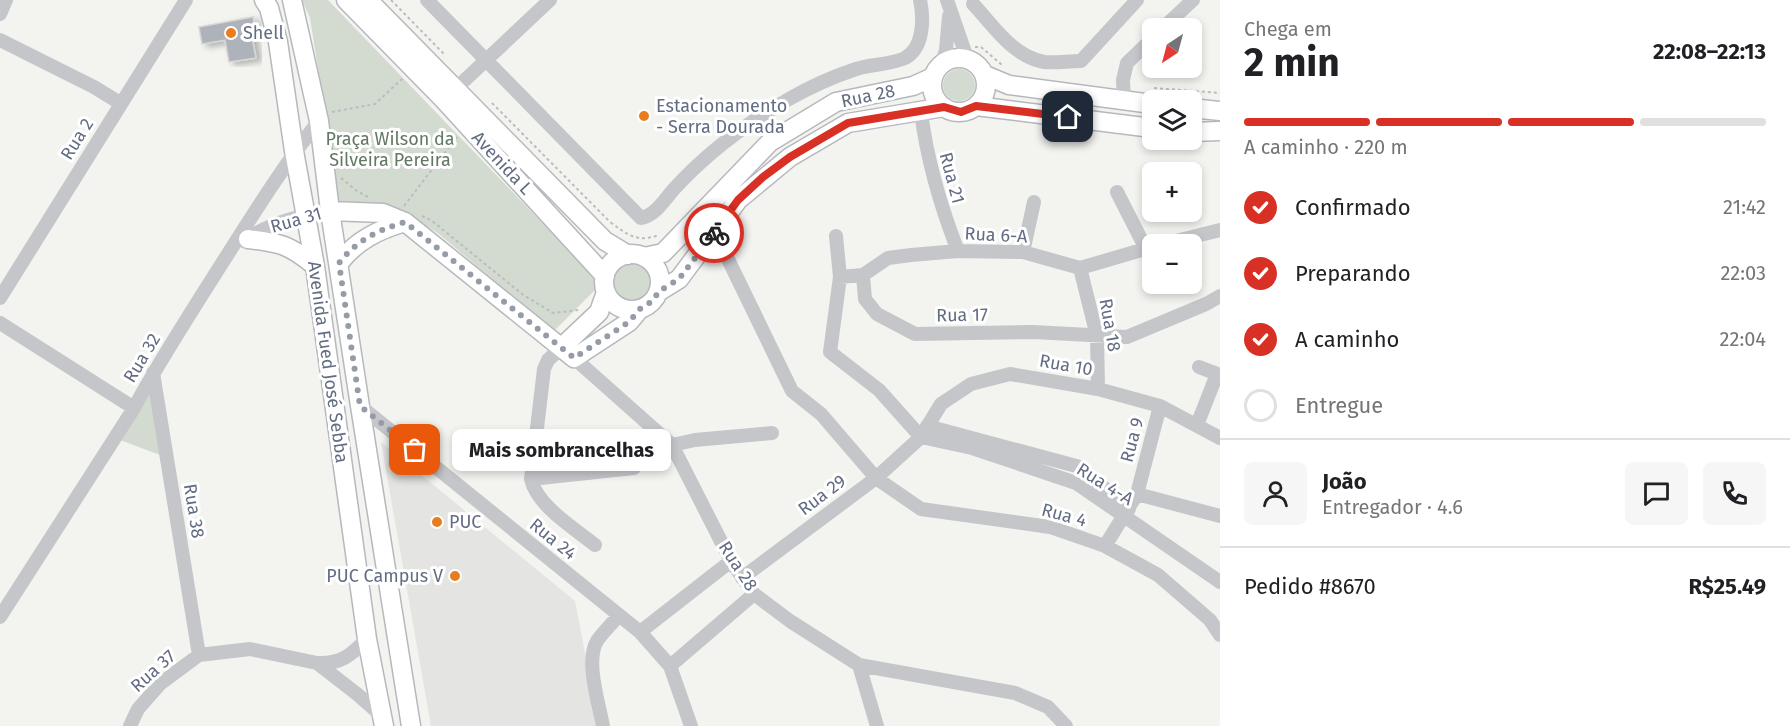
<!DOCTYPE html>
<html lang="pt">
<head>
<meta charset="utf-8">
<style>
  body { margin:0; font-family:"Fira Sans",sans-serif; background:#f6f6f6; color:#202124; height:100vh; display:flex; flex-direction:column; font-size:22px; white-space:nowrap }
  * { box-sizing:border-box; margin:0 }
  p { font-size:20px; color:#757577 }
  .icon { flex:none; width:33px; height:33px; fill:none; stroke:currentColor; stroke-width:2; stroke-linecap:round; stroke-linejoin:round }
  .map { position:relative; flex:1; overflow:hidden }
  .side { display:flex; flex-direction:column; background:#fff; width:570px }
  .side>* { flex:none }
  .needle { width:39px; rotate:216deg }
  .fabs { position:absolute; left:1142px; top:18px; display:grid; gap:12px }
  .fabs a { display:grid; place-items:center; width:60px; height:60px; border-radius:9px; background:#fff; box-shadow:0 3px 9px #0003; font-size:30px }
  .pin { position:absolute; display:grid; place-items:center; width:51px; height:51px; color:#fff; margin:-26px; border-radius:12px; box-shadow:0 3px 9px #0006 }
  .courier { position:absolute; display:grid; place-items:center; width:60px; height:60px; margin:-30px; border:4px solid #d93025; border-radius:50%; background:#fff; color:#222; box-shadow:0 2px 8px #0007 }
  .bubble { position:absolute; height:42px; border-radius:9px; background:#fff; box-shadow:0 3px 9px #0003; font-size:20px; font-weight:700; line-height:42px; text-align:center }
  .overview em { font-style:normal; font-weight:700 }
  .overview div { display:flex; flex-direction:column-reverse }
  .overview { display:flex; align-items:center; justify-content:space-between; height:102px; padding:0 24px }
  h1 { font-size:39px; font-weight:700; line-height:45px }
  .bar { display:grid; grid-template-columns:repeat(4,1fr); gap:9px 6px; align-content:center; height:72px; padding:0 24px }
  .bar i { height:8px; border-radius:4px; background:#e0e0e0 }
  .bar .active { background:#d93025 }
  .bar p { grid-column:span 4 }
  .line { display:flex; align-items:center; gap:15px; padding:0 24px; border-top:2px solid #e0e0e0 }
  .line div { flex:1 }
  .round { display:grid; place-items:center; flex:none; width:63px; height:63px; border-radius:9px; background:#f6f6f6 }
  ol { padding:0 24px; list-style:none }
  li { display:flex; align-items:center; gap:18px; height:66px }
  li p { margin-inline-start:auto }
  li .icon { padding:6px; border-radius:50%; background:#d93025; color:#fff; stroke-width:4 }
  li:last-child { color:#757577 }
  li i { width:33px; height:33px; border:3px solid #e0e0e0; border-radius:50% }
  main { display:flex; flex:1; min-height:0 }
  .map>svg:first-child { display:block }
  .built { fill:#e4e5e3 }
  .green { fill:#d3dbd1 }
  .building { fill:#aeb2ba; stroke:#d5d5d3; stroke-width:1.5; filter:url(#shadow) }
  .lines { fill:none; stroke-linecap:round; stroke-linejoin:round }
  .major-casing { stroke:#b6b8bd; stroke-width:21 }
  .path { stroke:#bbbcbf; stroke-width:2; stroke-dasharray:3 3; stroke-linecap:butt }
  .minor { stroke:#c4c6ca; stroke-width:14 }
  .major { stroke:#fff; stroke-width:18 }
  .done { stroke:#959ca8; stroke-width:6; stroke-dasharray:0 10.8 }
  .route { stroke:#d93025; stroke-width:8 }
  .poi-dot { fill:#e77d1d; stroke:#fff; stroke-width:2 }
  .labels { text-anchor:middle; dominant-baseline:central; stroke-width:6; stroke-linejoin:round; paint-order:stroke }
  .poi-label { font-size:18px; fill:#626c82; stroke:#fff; text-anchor:start }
  .street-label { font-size:18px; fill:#626c82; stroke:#fff }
  .park-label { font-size:18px; fill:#617962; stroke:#fff }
</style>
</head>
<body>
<main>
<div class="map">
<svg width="1220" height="726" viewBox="0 0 1220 726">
  <defs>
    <filter id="shadow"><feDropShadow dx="5.5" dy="3" stdDeviation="3" flood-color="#0004"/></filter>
  </defs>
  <rect width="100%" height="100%" fill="#f3f4f0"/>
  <path class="built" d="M381 442 575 601 599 726H431Z"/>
  <path class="green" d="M302 0H328L601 284 554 331 439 234 417 220 337 204 333 163 310 18Z
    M943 85a16 16 0 1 1 32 0a16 16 0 1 1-32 0Z
    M614 282a18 18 0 1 1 36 0a18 18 0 1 1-36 0Z
    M150 394 160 455 120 440Z"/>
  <path class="building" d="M253 17 256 35 252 38 256 58 229 62 225 40 202 44 199 27Z"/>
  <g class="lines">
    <defs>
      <path id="major" d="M264 0 269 8 278 42 294 151 315 266 367 639 384 726
        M292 0 319 121 330 211 360 406 411 726
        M346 0 444 100 605 276
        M368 0 605 241 628 255
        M932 85a27 27 0 1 1 54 0a27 27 0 1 1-54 0Z
        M985 75 1009 85 1152 104
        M976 106 1152 128
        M1191 108 1220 111
        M1191 132 1220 131
        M330 211 383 213 405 222 574 358 629 322 640 309
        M248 239C280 243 289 244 315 266
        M604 282a28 28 0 1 1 56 0a28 28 0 1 1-56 0Z
        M644 257 663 253 770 142 836 102 913 86 933 77
        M339 263C357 240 378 230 405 222
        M658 292 679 279 738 200 790 157 848 123 944 107
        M562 347 599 312 606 292"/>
    </defs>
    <use href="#major" class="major-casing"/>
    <path class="path" d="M391 0 444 54
      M975 47H981L1002 65
      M1154 88 1220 93
      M492 103 610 222C628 235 637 243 659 235
      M332 112 375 104 403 78
      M341 178 357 191 368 197
      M404 206 457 137
      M422 216 431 220 522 294 553 313 578 310"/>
    <path class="minor" d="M427 0 641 218C656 215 664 200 674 189 707 153 747 123 789 99 810 87 832 77 856 69 871 64 890 65 905 58 924 48 924 18 920 0
      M947 0 967 58
      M973 4C994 26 1012 56 1044 62 1055 63 1069 61 1081 61L1137 0
      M0 14 6 0
      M1163 28 1193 0
      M0 40 94 87 120 103
      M942 63 946 50 949 16
      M450 94 550 0
      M1124 102 1123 80 1127 63 1152 39
      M921 112C927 160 940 205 958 251
      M1117 192 1146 249
      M836 236 840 277 830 352 879 390 921 437
      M244 241C269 223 301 215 330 211
      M1164 244 1220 230
      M1023 252 1034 202
      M725 253 792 391 821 414 876 478 921 509 1050 527 1105 546 1158 575 1210 620 1220 635
      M1080 268 1097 336 1098 389
      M863 275 865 299 877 314 915 334 1033 332 1127 337 1206 304 1220 296
      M840 277 863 275 888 258 911 255 958 251 1023 252 1080 268 1152 247
      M0 298 186 0
      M0 323 134 408
      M562 347 548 360 544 369 531 479C537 506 574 528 595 545
      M574 358 672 445 731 561 754 594 790 621 859 665 1015 693 1048 707 1066 726
      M1199 367 1220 375
      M153 373 199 655
      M360 406 640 632 670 666 691 726
      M1197 425 1217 374
      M927 426 1080 467 1129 509
      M921 437 972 448 1076 483 1220 582
      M672 445 695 440 772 433
      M531 479 634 468
      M1137 494 1220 516
      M1105 546 1137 494 1160 406
      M742 578 876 478 921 437 941 404 971 384 1010 374 1098 389 1160 406 1220 438
      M0 617 134 408C160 360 190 314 219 268 251 218 282 167 319 121
      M640 632 731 561
      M317 663C341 664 350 656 367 639
      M859 665 877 726
      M670 666 754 594
      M130 726 138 709 160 684 199 655 250 649 317 663 357 694 382 716
      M603 726C599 704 585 661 597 641 603 632 612 624 619 615"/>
    <use href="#major" class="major"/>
  </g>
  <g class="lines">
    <path class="done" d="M415 450 360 406 339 263C357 240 378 230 405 222L574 358 629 322 640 309 654 300 658 292 679 279 714 233"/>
    <path class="route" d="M714 233 738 200 763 177 790 157 848 123 944 107 961 112 976 106 1068 117"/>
  </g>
  <g class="poi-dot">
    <circle cx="231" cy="33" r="6"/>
    <circle cx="644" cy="116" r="6"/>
    <circle cx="437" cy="522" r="6"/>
    <circle cx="455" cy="576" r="6"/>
  </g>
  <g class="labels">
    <g class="poi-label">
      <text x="243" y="33">Shell</text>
      <text x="656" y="106">Estacionamento<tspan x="656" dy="21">- Serra Dourada</tspan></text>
      <text x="449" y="522">PUC</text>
      <text x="443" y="576" text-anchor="end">PUC Campus V</text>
    </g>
    <g class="street-label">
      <text transform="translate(868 96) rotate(-12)">Rua 28</text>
      <text transform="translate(77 139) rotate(-58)">Rua 2</text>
      <text transform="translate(502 163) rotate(47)">Avenida L</text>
      <text transform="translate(952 178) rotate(75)">Rua 21</text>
      <text transform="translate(296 220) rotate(-16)">Rua 31</text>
      <text transform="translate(996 235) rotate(3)">Rua 6-A</text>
      <text transform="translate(962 315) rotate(-1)">Rua 17</text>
      <text transform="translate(1110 325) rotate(80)">Rua 18</text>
      <text transform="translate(142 358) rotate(-59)">Rua 32</text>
      <text transform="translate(328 362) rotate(82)">Avenida Fued José Sebba</text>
      <text transform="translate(1066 365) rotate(10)">Rua 10</text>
      <text transform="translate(1132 440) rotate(-75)">Rua 9</text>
      <text transform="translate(1105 484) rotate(32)">Rua 4-A</text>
      <text transform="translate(822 495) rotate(-37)">Rua 29</text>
      <text transform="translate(194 511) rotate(81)">Rua 38</text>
      <text transform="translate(1064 515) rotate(15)">Rua 4</text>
      <text transform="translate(553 539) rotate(39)">Rua 24</text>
      <text transform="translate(738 566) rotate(57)">Rua 28</text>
      <text transform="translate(153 671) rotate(-42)">Rua 37</text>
    </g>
    <g class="park-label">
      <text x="390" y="139">Praça Wilson da<tspan x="390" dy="21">Silveira Pereira</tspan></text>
    </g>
  </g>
</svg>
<div class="fabs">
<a><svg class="needle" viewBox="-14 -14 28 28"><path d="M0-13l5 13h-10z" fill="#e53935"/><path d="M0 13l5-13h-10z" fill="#757577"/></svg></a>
<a><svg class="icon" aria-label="layers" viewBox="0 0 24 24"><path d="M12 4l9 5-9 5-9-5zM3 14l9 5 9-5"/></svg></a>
<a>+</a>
<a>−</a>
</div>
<div class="pin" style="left:415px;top:450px;background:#ea580c"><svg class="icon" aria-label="bag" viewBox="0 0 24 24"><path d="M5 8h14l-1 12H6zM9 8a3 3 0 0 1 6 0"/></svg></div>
<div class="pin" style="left:1068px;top:117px;background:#1f2937"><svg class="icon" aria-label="home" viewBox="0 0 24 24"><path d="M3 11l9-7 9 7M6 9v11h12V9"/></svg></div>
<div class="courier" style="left:714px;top:233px"><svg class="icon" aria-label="bike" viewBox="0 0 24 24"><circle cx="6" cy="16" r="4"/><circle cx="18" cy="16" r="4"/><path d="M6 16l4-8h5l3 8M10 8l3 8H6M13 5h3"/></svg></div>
<div class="bubble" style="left:452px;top:429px;width:219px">Mais sombrancelhas</div>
</div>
<section class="side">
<div class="overview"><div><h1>2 min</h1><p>Chega em</p></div><em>22:08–22:13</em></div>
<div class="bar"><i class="active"></i><i class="active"></i><i class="active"></i><i></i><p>A caminho · 220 m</p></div>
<ol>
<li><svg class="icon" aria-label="check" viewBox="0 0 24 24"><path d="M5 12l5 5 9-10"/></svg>Confirmado<p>21:42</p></li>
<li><svg class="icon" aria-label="check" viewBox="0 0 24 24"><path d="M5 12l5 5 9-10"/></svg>Preparando<p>22:03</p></li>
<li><svg class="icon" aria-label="check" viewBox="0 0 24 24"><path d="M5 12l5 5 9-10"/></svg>A caminho<p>22:04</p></li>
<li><i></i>Entregue</li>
</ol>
<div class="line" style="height:108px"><a class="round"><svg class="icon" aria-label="person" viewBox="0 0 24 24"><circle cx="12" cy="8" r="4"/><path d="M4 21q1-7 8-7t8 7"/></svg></a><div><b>João</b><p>Entregador · 4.6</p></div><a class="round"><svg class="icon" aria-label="chat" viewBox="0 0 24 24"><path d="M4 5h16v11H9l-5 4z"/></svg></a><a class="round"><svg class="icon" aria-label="phone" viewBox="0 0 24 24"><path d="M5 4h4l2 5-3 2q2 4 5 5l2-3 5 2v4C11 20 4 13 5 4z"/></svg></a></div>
<div class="line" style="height:78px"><div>Pedido #8670</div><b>R$25.49</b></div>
</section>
</main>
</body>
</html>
